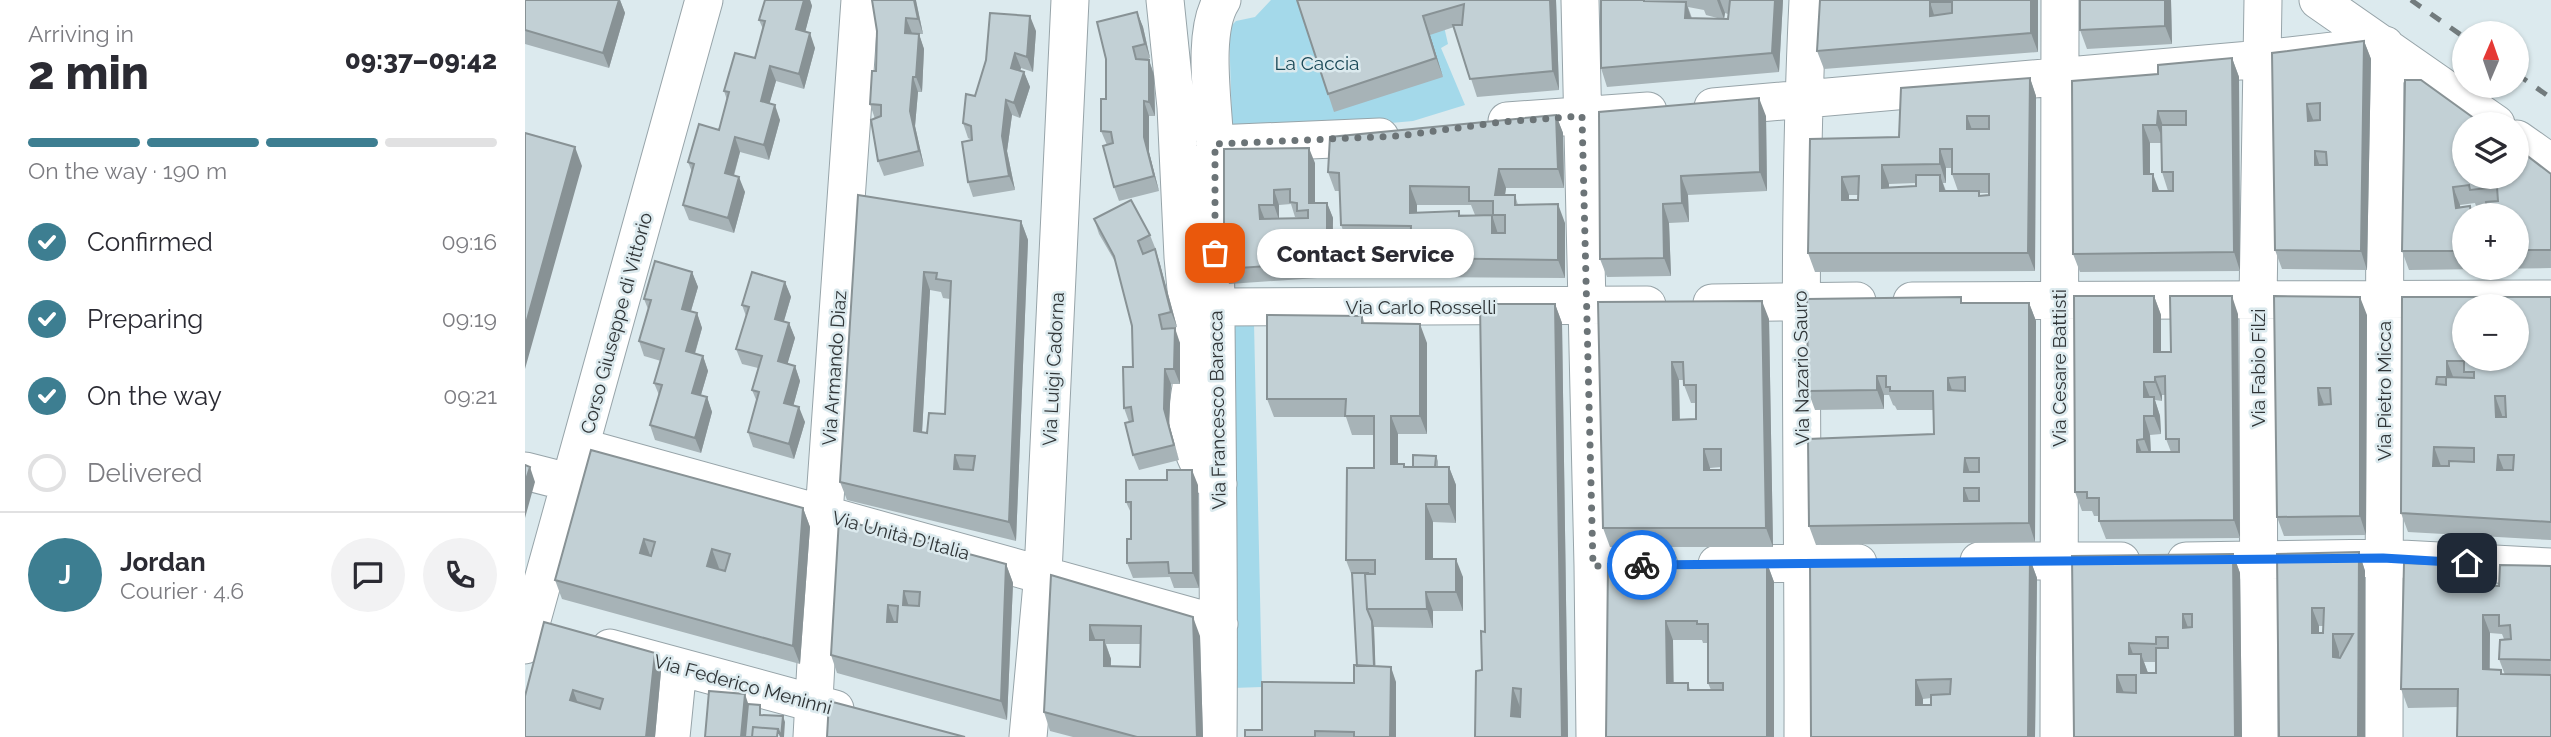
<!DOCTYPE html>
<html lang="en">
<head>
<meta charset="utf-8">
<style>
  body { margin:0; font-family:Raleway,sans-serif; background:#f2f2f3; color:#2b2b33; height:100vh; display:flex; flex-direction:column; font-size:26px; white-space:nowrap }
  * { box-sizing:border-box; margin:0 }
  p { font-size:23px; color:#7c7c81 }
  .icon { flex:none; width:38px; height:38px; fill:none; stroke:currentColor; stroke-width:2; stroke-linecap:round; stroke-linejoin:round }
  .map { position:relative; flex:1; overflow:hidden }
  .drawer { display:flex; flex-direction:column; background:#fff; width:525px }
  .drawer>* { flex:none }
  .needle { width:46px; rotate:2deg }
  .tools { position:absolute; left:1927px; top:21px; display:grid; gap:14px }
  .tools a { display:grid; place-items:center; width:77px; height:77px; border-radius:50%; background:#fff; box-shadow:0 2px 5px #0004; font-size:35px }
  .pin { position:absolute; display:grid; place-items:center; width:60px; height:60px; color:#fff; margin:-30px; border-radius:14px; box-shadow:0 4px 10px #0006 }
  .courier { position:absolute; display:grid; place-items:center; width:70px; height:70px; margin:-35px; border:5px solid #1a73e8; border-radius:50%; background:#fff; color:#222; box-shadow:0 2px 9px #0007 }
  .bubble { position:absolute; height:49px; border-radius:24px; background:#fff; box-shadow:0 2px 5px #0004; font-size:23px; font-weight:800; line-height:49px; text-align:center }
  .summary em { font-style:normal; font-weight:800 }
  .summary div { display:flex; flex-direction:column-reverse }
  .summary { display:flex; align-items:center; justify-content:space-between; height:119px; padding:0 28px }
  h1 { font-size:46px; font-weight:800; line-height:52px }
  .bar { display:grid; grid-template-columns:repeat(4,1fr); gap:10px 7px; align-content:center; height:84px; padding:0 28px }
  .bar i { height:9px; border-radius:5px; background:#e1e1e2 }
  .bar .on { background:#3d7e91 }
  .bar p { grid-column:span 4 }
  .line { display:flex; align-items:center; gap:18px; padding:0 28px; border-top:2px solid #e1e1e2 }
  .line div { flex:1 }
  .round { display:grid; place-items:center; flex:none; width:74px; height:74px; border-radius:37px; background:#f2f2f3 }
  ol { padding:0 28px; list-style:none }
  li { display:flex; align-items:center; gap:21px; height:77px }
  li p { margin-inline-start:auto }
  li .icon { padding:7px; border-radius:50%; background:#3d7e91; color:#fff; stroke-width:4 }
  li:last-child { color:#7c7c81 }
  li i { width:38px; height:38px; border:4px solid #e1e1e2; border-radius:50% }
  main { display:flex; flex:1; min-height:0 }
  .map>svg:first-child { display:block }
  .green { fill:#a4d9ea }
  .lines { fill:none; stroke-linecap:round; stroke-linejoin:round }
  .minor-casing { stroke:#97a4a9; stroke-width:39 }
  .minor { stroke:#fff; stroke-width:37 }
  .rail { stroke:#727b7d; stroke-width:5; stroke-dasharray:12 12; stroke-linecap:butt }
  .wall { fill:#a7b3b7; fill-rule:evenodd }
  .shaded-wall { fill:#889295 }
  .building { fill:#c2d0d5; stroke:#889295; stroke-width:2; fill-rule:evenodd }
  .done { stroke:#6c7477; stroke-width:7; stroke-dasharray:0 12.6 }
  .route { stroke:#1a73e8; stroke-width:9 }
  .labels { text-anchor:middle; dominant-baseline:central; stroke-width:5; stroke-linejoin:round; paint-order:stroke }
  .park-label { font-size:19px; fill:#184755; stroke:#dceaee }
  .street-label { font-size:19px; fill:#303537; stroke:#dceaee }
</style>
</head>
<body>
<main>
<section class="drawer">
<div class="summary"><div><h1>2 min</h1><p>Arriving in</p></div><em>09:37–09:42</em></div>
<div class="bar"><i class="on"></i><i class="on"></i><i class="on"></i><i></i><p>On the way · 190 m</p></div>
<ol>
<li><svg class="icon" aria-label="check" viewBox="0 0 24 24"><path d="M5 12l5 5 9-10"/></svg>Confirmed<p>09:16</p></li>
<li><svg class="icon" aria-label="check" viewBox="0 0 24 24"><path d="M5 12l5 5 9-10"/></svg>Preparing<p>09:19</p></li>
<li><svg class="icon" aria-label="check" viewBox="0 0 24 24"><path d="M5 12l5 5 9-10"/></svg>On the way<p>09:21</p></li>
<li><i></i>Delivered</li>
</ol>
<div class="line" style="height:126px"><b class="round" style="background:#3d7e91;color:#fff">J</b><div><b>Jordan</b><p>Courier · 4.6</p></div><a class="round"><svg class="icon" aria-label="chat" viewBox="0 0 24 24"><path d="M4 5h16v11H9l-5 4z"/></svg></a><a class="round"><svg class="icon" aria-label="phone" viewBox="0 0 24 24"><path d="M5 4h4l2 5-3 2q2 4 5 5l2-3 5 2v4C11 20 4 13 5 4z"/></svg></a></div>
</section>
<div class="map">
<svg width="2026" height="737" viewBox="0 0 2026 737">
  <rect width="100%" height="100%" fill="#dceaee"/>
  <path class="green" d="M746 0H913L923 44 916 48 940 105 888 121 810 128 707 126 704 28 711 21 730 17Z
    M729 323 737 687 707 688 700 324Z"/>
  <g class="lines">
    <defs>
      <path id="minor" d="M640 0 651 107 658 257 667 353 666 387 662 412 664 433 670 455 678 473 693 484
        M1055 0 1068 566 1070 737
        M1793 0 1971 124
        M1188 107 1737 59 1860 45
        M982 121 1123 111
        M1992 139 2026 163
        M690 144 855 137
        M1387 301 2026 299
        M1187 303 1332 301
        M690 307 1122 305
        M56 447 694 624
        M0 471 47 483
        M1454 561H1596
        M1661 561 1858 558 2026 567
        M1192 564 1333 563
        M1068 566 1134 565
        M0 645 179 0
        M85 648 310 709
        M146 737 153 667
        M287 737 299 514 335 0
        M503 737 518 573 545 0
        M693 737C695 542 690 347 690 152 690 112 675 34 697 0
        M1278 737C1279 491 1271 246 1283 0
        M1534 737 1535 0
        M1734 737 1733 299 1738 0
        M1859 737 1860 45"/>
    </defs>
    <use href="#minor" class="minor-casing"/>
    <use href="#minor" class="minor"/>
    <path class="rail" d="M1886 0 1939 37
      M1992 74 2026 98"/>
  </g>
  <path class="wall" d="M0 0H95L100 13 84 68 0 44Z
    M240 0H285L287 6 280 32 290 48 279 89 251 81 244 104 255 120 244 160 215 152 209 176 220 192 209 233 164 220 158 205 167 172 163 162 194 130 202 100 199 91 230 58 238 29 234 20Z
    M347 0H391L398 34H387H394L399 49 397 92H393L390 126 399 166 359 176 353 161 350 119 345 104 351 71 352 31Z
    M772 0H1031L1034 90 952 97 929 27 905 35 918 77 809 112Z
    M1076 0H1258L1254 72 1082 87 1076 68ZM1163 7 1179 10 1181 15 1196 19 1167 18ZM1200 13 1203 14V19H1199Z
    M1295 0H1513V52L1299 69 1292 51Z
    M1555 0H1646L1647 44 1562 49 1555 30Z
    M612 12 618 27 625 58 622 60H624L629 75 630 116H624V152L634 191 594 201 589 187 582 145 576 131 581 99Z
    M511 31 508 72 496 68 495 71 499 72 505 87 495 118 487 115 482 151 490 190 448 197 443 182 447 140 443 138 438 123 450 96Z
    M1839 41 1846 59 1842 270 1757 269 1750 250 1747 53Z
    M1707 58 1714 77 1715 271 1555 272 1548 254 1633 74ZM1625 143H1636L1637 172 1643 191H1634L1625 174Z
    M1505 78 1511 96 1510 271 1290 272 1283 253 1285 139 1374 137ZM1421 168H1427V174L1433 191H1421L1418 183H1421ZM1391 183V186L1364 188V184ZM1454 193H1464V195H1455ZM1324 195H1333V200H1324Z
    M1880 80 1939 177 2026 174V268L1884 270 1877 251ZM1950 203 1952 209 1962 207V212L1948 214 1945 206 1935 207V205ZM1939 215H1992V268H1939Z
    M1074 112 1241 116 1242 191 1163 195 1164 222 1144 223 1146 276 1082 277 1075 259Z
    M1031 115 1038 133 1039 188H981L980 195H990L993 205 1040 223V278L892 277 885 258V244L823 243 816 225 815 191H810L803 172ZM892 205H946L950 215 892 213Z
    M699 149 790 163V203H802L808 218 807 277 704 284 699 269ZM766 204 770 217 775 218 754 219V205Z
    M333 195 496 221 503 240 491 541 322 500 315 482ZM405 290 416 292 418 298 425 299 420 414 402 433 397 432Z
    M569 219 625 235 631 250 652 327 647 328 655 343V384H646L644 424 654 460 614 470 608 455 604 422 599 408 608 367 607 326 592 265 574 234Z
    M167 272 173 287 166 311 172 313 177 328 170 354 178 356 183 371 176 395 182 397 187 412 176 453 130 440 125 425 134 395 129 383 136 361 119 356 114 341 123 309 119 299Z
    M260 282 266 297 259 321 264 323 270 338 262 364 270 366 275 381 268 406 280 422 269 459 228 447 223 432 232 402 227 390 233 368 217 364 211 349 221 316 217 305Z
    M1629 296 1636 315V352H1646L1713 314 1715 538 1581 539 1574 521V516H1569L1567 511H1557L1550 492ZM1637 395H1640L1641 439 1646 452H1626L1625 435 1636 434 1635 416 1630 400 1637 401Z
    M1749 296 1842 315 1841 535 1759 536 1752 517Z
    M1877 297H2026V540L1883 532 1876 513Z
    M1073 302 1244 319 1248 547H1085L1078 528ZM1154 380H1159V385L1166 403H1171V419L1155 420ZM1196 467V470H1185V468Z
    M1438 303H1504L1511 321 1510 542 1291 545 1284 526 1409 434 1408 410H1372L1370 406 1368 405 1364 395H1359V409L1290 410 1283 391Z
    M1030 304 1037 323 1043 737H950L957 670Z
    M837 316 840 324 902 343V434H873V464L880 467H888L911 456 913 461V467H924L931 485V523L908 522V559L938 577V611H908V628L849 627 850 666 871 682V737H720L737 730 829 683 832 666 827 576 821 560 849 468V435H827L821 417H749L742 399Z
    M66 450 278 508 285 527 275 664 37 599 30 580Z
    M673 485 674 588H649L645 577 608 578 602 563 606 539V513L601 502Z
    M314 519 481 564 488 583 482 720 312 673 306 655Z
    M1834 552 1840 571V737H1754L1752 554ZM1794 626H1799L1798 633H1794Z
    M1708 554 1715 573 1717 737H1549L1547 556ZM1619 662H1631V673H1623Z
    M1505 559 1512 578 1510 737H1286ZM1406 698V705H1398V699Z
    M1242 563 1249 582V737H1081L1083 564ZM1148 640H1177L1178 643H1183V683L1186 690H1165L1163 683H1148Z
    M1940 565 1947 585 1974 586 2026 566V737L1933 707 1883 708 1876 689ZM1965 633 1977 634 1979 639 1974 659 1980 675H1978L1976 670 1965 669Z
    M526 575 675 636 678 737H548L525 731 519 712ZM581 644H615V667L586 666V659Z
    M136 671 130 737 0 696Z"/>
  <path class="shaded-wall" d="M94 0H95L100 13 84 68 78 53Z
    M279 0H285L287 6 277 44 271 29Z
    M389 0H391V1L398 34 393 19Z
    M1025 0H1031L1034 90 1028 71Z
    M1192 0H1195L1200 13 1199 19Z
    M1250 0H1258L1254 72 1247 53Z
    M1506 0H1513V52L1506 33Z
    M1640 0H1646L1647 44 1640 26Z
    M1161 2 1167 21 1160 18Z
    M1405 2 1411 21 1405 16Z
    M612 12 618 27 625 58 620 44Z
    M505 16 511 31 508 72 502 57Z
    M898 16 905 35 918 77 911 58Z
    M381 18 387 33H380Z
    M285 33 290 48 279 89 274 74Z
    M394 34 399 49 397 92 391 77Z
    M1839 41 1846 59 1842 270 1836 251Z
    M490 53 496 68 491 83 486 68Z
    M1707 58 1714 77 1715 271 1709 252Z
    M624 60 629 75 630 116 624 102Z
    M245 66 251 81 241 116 236 101Z
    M499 72 505 87 495 118 489 103Z
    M388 77 393 92 390 126 399 166 394 151 385 111Z
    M1505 78 1511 96 1510 271 1503 253Z
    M1234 98 1241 116 1242 191 1235 172Z
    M481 100 487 115 482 151 490 190 484 176 477 136Z
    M619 101 624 116V152L634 191 629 176 619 137Z
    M1782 104 1789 122 1783 121Z
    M250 105 255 120 244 160 239 145Z
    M1633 111 1639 129V143L1632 125Z
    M1031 115 1038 133 1039 188 1033 169Z
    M1442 116 1449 135 1442 129Z
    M1618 125 1625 143V193L1619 174Z
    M210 137 215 152 205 188 200 173Z
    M50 147 57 166 0 369V327Z
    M784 148 790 163V218L784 203Z
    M1415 149 1421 168V183L1415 164Z
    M1790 151 1796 170 1790 165Z
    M1357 165 1364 184 1363 207 1357 188Z
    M974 169 981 188 977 214 970 195Z
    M1628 174 1635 193 1628 191Z
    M1415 175 1421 193 1415 191Z
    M1156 176 1163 195 1164 222 1157 203Z
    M214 177 220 192 209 233 203 218Z
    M1317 177 1324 195V218L1317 200Z
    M885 186 892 205V232L885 213Z
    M1928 187 1935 205 1937 227 1931 208Z
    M749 190 754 205V220L749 205Z
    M802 203 808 218 807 277 802 262Z
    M1033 204 1040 223V278L1033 260Z
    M1138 204 1144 223 1146 276 1139 258Z
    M734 205 740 220 735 219Z
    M967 215 973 234 967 233Z
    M496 221 503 240 491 541 484 522Z
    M630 249 635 264 652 327 646 312Z
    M167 272 173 287 162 324 157 309Z
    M399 272 405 290 396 450 389 431Z
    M260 282 266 297 255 334 250 319Z
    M1629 296 1636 315V371L1629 352Z
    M1707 296 1713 314 1715 538 1709 520Z
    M1835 297 1842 315 1841 535 1835 516Z
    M1237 301 1244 319 1248 547 1241 528Z
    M1504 303 1511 321 1510 542 1504 523Z
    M1030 304 1037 323 1043 737H1037Z
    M172 313 177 328 166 366 161 351Z
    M264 323 270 338 259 376 253 361Z
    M895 324 902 343V434L895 416Z
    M650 328 655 343V384L649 369Z
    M178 356 183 371 172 408 167 393Z
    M1922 361 1929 379 1922 377Z
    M1147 362 1154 380 1155 439 1148 420Z
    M270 366 275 381 265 418 259 403Z
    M640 369 646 384 644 424 654 460 639 409Z
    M1352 376 1359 395V409L1352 390Z
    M1630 377 1637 395V401L1630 382Z
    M1423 378 1429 396 1423 390Z
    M1619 382 1626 400 1619 397Z
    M1793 388 1800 407 1794 405Z
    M1970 396 1977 415 1978 436 1971 417Z
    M182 397 187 412 176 453 170 438Z
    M1629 397 1635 416 1636 434 1629 416Z
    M274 407 280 422 269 459 264 444Z
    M866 416 873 434V483L866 464Z
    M1619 416 1625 435 1626 458 1619 439Z
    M1612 440 1619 458 1612 452Z
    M1909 447 1916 466H1908Z
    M1179 449 1185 468 1186 489 1179 470Z
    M430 455 437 474 429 469Z
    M1973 455 1980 473 1972 470Z
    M1440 458 1446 476 1439 472Z
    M5 467 10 482 0 518V483Z
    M924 467 931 485V523L924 504Z
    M667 470 673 485 674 588 668 573Z
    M1439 488 1446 506 1439 501Z
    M901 504 908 522V577L901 559Z
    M278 508 285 527 275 664 268 646Z
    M119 539 126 558 115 553Z
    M187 549 194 568 189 584 182 566Z
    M1834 552 1840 571V737H1833Z
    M1708 554 1715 573 1717 737H1710Z
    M931 559 938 577V611L931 592Z
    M1505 559 1512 578 1510 737H1503Z
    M1242 563 1249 582V737H1242Z
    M481 564 488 583 482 720 476 701Z
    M1940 565 1947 584V603L1940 585Z
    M379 591 385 610 378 605Z
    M901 592 908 611V628L902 609Z
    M363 605 370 624 362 622Z
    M1787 608 1794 626V651L1787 633Z
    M1658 614 1665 633 1658 628Z
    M1958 615 1965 633 1964 688 1958 669Z
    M668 617 675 636 678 737H672Z
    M847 621 849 627 851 681 849 676Z
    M1141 621 1148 640 1149 701 1142 683Z
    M565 625 572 644 565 640Z
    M1808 634 1814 652V675L1808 657Z
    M579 640 586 659 585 684 579 666Z
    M1604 643 1611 662 1604 654Z
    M130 653 136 671 130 737H121Z
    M1616 654 1623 673V692L1616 673Z
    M866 667 871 682V737H865Z
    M1592 675 1599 693 1592 692Z
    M1391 680 1398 699V724L1391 705Z
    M988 688 995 707 993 735 986 716Z
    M48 690 55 709 45 700Z
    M220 694 225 709 222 737H216Z
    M258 716 260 722 259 737H256Z"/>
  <path class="building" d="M0 0H94L78 53 0 30Z
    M240 0H279L271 29 285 33 274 74 245 66 236 101 250 105 239 145 210 137 200 173 214 177 203 218 158 205 169 164 163 162 174 124 194 130 204 92 199 91 210 53 230 58 240 21 234 20Z
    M347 0H389L393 19 381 18 380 33 394 34 391 77H388L385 111 394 151 353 161 346 120 356 116V105L345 104 347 71H351L352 31Z
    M772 0H1025L1028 71 945 79 928 25H937L939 4 898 16 911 58 803 94Z
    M1076 0H1119V1L1161 2 1160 18 1203 19 1205 0H1250L1247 53 1076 68Z
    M1295 0H1506V33L1292 51ZM1405 2H1427V13L1405 16Z
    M1555 0H1640V26L1555 30Z
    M612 12 620 44 608 47 611 59 624 60V102L619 101V137L629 176 589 187 578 146 588 143 586 132 576 131V99H581V59L572 22Z
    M465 13 505 16 502 57 490 53 486 68 499 72 489 103 481 100 477 136 484 176 443 182 437 142 447 140 446 126 438 123 441 94 450 96 461 60Z
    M1839 41 1836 251 1750 250 1747 53ZM1795 103V120L1783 121 1782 104ZM1790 151 1801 152 1802 165H1790Z
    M1707 58 1709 252 1548 254 1547 81 1633 74V65ZM1633 111H1661V125H1636L1637 172H1648V191H1628V174H1619L1618 125H1632Z
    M1505 78 1503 253H1283L1285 139 1374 137 1376 88ZM1442 116H1464V129H1442ZM1415 149H1427V174H1464V195L1454 196V191H1415V175H1391V186L1357 188V165L1415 164ZM1334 176 1333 200H1317V177Z
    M1880 80H1896L1957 124H1939V177H1992V148L2026 174V250H1992V215H1939V251H1877ZM1944 185 1945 190 1972 187 1973 201 1961 202 1962 212 1946 214 1945 206 1931 208 1928 187Z
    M1234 98 1235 172 1156 176 1157 203 1138 204 1139 258 1075 259 1074 112Z
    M1031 115 1033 169H974L970 195H990V205L1033 204V260L885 258 886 226 816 225 814 173 803 172 805 137ZM885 186 944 187V201H968V215H980V233H967V215L934 216V211L885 213Z
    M0 133 50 147 0 327Z
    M784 148V203H802V262L699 269V149ZM765 189V202L772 203V211L783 210V218L735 219 734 205H749V190Z
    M333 195 496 221 484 522 315 482ZM399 272 412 273 411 279 426 281 420 414 404 413 402 433 389 431ZM430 455 450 456 448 470 429 469Z
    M606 200 625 235 613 241 618 254 630 249 646 312 634 315 637 329 650 328 649 369H640L639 409 649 445 608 455 600 423 608 421 606 407 599 408 598 367H608L607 326 589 256 569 219Z
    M130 261 167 272 157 309 172 313 161 351 178 356 167 393 182 397 170 438 125 425 137 385 129 383 139 349 114 341 126 300 119 299Z
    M227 272 260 282 250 319 264 323 253 361 270 366 259 403 274 407 264 444 223 432 234 392 227 390 237 356 211 349 224 307 217 305Z
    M1549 296H1629V352H1646L1645 296H1707L1709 520 1574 521V498H1562V492H1550ZM1640 376 1641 439H1654V452H1612V440L1619 439V416H1629V397H1619V382H1630V377Z
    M1749 296 1835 297V516L1752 517ZM1793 388H1805L1806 404 1794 405Z
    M1436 297V303H1504V523L1284 526 1283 439 1409 434 1408 391H1365V387H1361V376H1352V390L1283 391 1282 299ZM1440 377V391L1423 390V378ZM1440 458H1454V472H1439ZM1439 488H1454V501H1439Z
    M1877 297H2026V522L1876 513ZM1939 306H1992V359H1939ZM1922 361H1939V372H1949V378L1921 377V385L1911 384 1912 377H1922ZM1970 396H1980L1981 417H1971ZM1909 447 1949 448V462L1924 461V466H1908ZM1973 455H1989L1988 470H1972Z
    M1237 301 1241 528H1078L1073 302ZM1147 362H1158L1159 385H1171V419L1148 420ZM1179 449H1196V470H1179Z
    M955 304H1030L1037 737H950L951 671 957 670 956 631 960 632ZM988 688 996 689 995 717 986 716Z
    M742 315 837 316V323L895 324V416H866V464H879V467H924V504H901V559H931V592H901L902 609H842L840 574H850V560H821L822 468H849V416H820L821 399H742Z
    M66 450 278 508 268 646 30 580ZM119 539 130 542 126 556 115 553ZM187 549 205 554 200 571 182 566Z
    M888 455 911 456 910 467H888Z
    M0 465 5 467 0 483Z
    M642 470H667L668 573H644L643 562 602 563V539H606V502H601V480H642Z
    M314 519 481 564 476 701 306 655ZM379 591 395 592 394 606 378 605ZM363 605 373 606 372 622H362Z
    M1834 552 1833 737H1754L1752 554ZM1787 608H1799L1798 633H1787ZM1808 634H1828L1815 658 1808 657Z
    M1708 554 1710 737H1549L1547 556ZM1658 614H1667V627L1658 628ZM1631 637H1643V648H1631V673H1616V654H1604V643L1631 644ZM1592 675H1611V693L1592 692Z
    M1505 559 1503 737H1286L1285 562ZM1426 679 1425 694 1406 695V705H1391V680Z
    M1242 563V737H1081L1083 564ZM1141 621H1172V624H1183V683H1198V690H1163V683H1142Z
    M1879 563 1940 565V585L1974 586 1975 565 2026 566V660L1974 659 1975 640 1986 639 1985 625 1974 626V615H1958V669L1976 670V674L2026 675V737H1932L1933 689H1876Z
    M827 573H844L840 574 842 609 847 621 849 666H832Z
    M526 575 668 617 672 737H612L519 712ZM565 625 616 626 615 667 579 666V640H565Z
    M19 622 130 653 121 737H0V696ZM48 690 78 699 75 709 45 700Z
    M829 665 866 667 865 737H829V732L790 731V737H720V730H737V682L829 683Z
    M184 691 220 694 216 737H180Z
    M304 701 440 737H302Z
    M223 704 235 705V715L258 716 256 737 253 729 228 727 227 737H220Z
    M228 727 253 729 252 737H227Z"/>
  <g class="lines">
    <path class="done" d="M690 253V144L873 136 977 122 1057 116 1068 566 1117 565"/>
    <path class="route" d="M1117 565 1858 558 1942 563"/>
  </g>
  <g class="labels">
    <g class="park-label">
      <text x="792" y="63">La Caccia</text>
    </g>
    <g class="street-label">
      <text x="896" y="307">Via Carlo Rosselli</text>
      <text transform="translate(91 323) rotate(-75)">Corso Giuseppe di Vittorio</text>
      <text transform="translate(309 368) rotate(-86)">Via Armando Diaz</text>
      <text transform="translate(1276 368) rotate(-91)">Via Nazario Sauro</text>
      <text transform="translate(1534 368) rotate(-90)">Via Cesare Battisti</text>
      <text transform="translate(1733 368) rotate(-90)">Via Fabio Filzi</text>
      <text transform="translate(528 369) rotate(-87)">Via Luigi Cadorna</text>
      <text transform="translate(1859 391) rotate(-90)">Via Pietro Micca</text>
      <text transform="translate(692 410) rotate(-91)">Via Francesco Baracca</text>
      <text transform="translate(376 535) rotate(15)">Via Unità D'Italia</text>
      <text transform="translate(218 684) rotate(15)">Via Federico Meninni</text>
    </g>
  </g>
</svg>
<div class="tools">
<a><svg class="needle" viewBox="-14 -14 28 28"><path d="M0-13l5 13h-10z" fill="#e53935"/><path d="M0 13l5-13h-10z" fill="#7c7c81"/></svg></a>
<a><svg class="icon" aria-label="layers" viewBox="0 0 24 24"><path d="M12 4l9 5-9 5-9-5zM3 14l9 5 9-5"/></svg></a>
<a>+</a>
<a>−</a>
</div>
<div class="pin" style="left:690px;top:253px;background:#ea580c"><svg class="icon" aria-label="bag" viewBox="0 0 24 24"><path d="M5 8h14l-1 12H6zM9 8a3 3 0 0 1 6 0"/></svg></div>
<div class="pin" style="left:1942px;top:563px;background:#1f2937"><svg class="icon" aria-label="home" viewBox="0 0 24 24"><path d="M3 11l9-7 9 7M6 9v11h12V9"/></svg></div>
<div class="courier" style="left:1117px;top:565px"><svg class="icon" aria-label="bike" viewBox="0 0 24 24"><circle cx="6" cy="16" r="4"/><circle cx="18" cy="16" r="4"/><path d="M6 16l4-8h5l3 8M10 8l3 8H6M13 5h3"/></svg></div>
<div class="bubble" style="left:732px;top:229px;width:217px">Contact Service</div>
</div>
</main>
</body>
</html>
